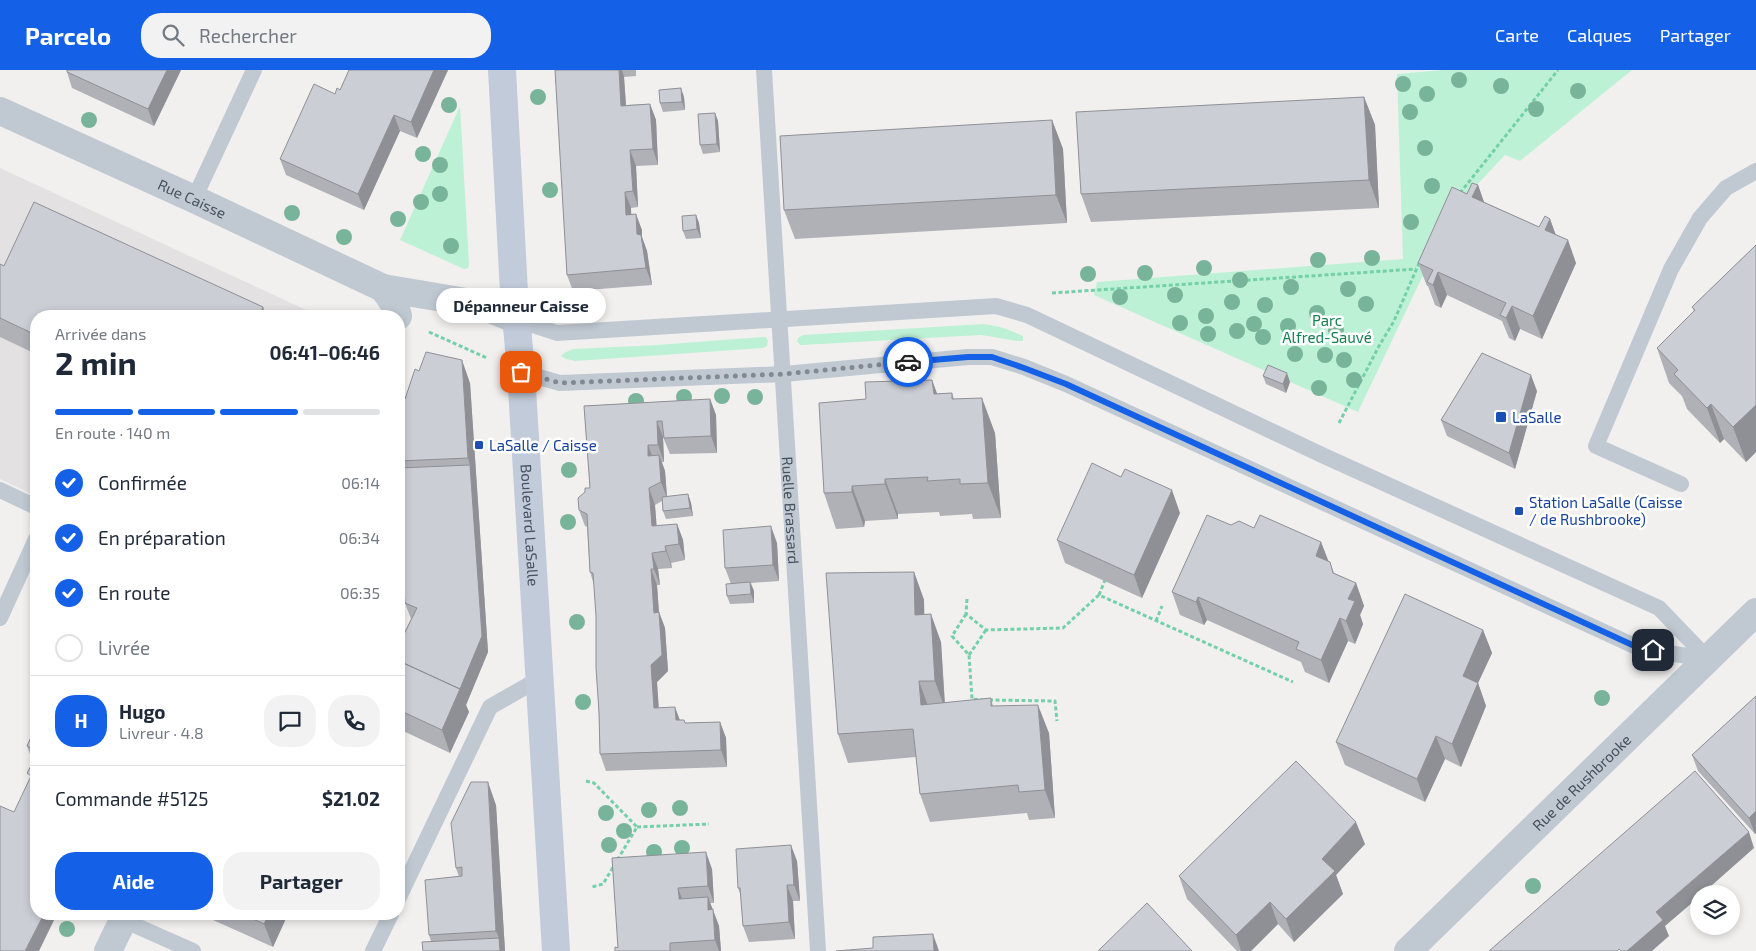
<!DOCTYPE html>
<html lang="fr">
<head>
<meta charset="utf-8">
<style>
  body { margin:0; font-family:"Exo 2",sans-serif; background:#f2f2f3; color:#1f2937; height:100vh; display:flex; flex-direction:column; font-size:19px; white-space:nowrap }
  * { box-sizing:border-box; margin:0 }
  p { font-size:16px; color:#747a83 }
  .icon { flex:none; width:28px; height:28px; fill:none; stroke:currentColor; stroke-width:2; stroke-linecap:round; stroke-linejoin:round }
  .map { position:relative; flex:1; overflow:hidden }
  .drawer { position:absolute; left:30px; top:240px; width:375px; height:610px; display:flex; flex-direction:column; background:#fff; border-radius:20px; box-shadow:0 2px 8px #0003 }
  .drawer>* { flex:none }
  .fabs { position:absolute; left:1690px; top:815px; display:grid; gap:10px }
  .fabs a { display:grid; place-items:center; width:50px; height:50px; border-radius:50%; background:#fff; box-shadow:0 2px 8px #0003; font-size:25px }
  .pin { position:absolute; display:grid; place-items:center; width:42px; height:42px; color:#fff; margin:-21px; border-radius:10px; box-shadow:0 2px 8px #0006 }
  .courier { position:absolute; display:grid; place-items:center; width:50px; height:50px; margin:-25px; border:4px solid #1461e8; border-radius:50%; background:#fff; color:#222; box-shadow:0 1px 6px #0007 }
  .bubble { position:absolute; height:35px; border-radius:18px; background:#fff; box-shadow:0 2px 8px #0003; font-size:16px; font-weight:700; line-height:35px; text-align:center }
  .overview em { font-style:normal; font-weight:700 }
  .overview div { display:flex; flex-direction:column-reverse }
  .overview { display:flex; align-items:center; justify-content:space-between; height:85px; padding:0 25px }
  h1 { font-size:32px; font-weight:700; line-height:38px }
  .bar { display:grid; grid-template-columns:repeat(4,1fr); gap:8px 5px; align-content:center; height:60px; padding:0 25px }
  .bar i { height:6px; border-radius:4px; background:#e0e1e3 }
  .bar .current { background:#1461e8 }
  .bar p { grid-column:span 4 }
  .line { display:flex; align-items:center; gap:12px; padding:0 25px; border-top:1px solid #e0e1e3 }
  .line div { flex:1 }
  .round { display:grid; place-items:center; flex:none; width:52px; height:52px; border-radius:20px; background:#f2f2f3 }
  ol { padding:0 25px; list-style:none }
  li { display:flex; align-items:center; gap:15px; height:55px }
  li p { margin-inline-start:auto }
  li .icon { padding:5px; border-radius:50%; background:#1461e8; color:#fff; stroke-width:4 }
  li:last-child { color:#747a83 }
  li i { width:28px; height:28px; border:2px solid #e0e1e3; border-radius:50% }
  .button { display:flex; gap:10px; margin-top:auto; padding:10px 25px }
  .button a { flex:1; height:58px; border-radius:20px; background:#1461e8; color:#fff; font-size:20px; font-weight:700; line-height:58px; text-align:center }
  .button a+a { background:#f2f2f3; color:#1f2937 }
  header { display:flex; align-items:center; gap:30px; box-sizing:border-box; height:70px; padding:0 25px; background:#1461e8; color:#fff }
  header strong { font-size:24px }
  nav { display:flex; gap:28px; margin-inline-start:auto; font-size:18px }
  .search { width:350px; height:45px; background:#f2f2f3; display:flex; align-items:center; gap:12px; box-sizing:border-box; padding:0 18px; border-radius:20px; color:#747a83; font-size:19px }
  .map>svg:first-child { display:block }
  .education { fill:#e3e1e1 }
  .green { fill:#bdf1d5 }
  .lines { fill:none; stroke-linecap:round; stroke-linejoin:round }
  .path { stroke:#74d0a9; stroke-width:3; stroke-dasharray:4 2.5; stroke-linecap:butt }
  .service { stroke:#c0c9d2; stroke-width:16 }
  .minor { stroke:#c0c9d2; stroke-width:28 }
  .secondary { stroke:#c2cbd9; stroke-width:28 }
  .tree { fill:#78b499 }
  .wall { fill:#afb1b7 }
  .shaded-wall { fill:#8e9095 }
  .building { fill:#cbced5; stroke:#8e9095 }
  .done { stroke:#838991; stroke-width:5; stroke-dasharray:0 9 }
  .route { stroke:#1461e8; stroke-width:6 }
  .transit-dot { fill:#1a4fb4; stroke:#fff; stroke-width:2 }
  .labels { text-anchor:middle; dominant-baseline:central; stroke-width:5; stroke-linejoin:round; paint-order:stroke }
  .street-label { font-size:15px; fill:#47515e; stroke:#fff }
  .park-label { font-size:15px; fill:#148253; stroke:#fff }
  .transit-label { font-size:15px; fill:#164399; stroke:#fff; text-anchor:start }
</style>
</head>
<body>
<header>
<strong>Parcelo</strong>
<div class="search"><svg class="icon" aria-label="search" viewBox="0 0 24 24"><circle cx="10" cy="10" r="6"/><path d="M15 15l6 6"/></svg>Rechercher</div>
<nav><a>Carte</a><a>Calques</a><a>Partager</a></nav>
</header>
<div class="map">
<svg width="1756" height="881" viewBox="0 0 1756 881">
  <rect width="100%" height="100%" fill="#f2f0ef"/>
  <path class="education" d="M0 98 319 246H36V426L0 409Z"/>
  <path class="green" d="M1443 0H1632L1520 91 1505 85 1455 138 1358 342 1094 225 1097 212 1403 189 1397 4Z
    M460 36 469 194 468 198 464 199 400 170Z
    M983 254C997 255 1010 260 1023 266V271C1017 272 991 266 981 265L803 275H800L797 271 798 268 803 265Z
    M762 267H766L768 271 767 276 763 278 576 291 566 289 561 286 564 283 573 279 657 275Z"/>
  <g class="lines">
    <path class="path" d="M1460 123 1558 0
      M1052 223 1416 199
      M429 262 487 288
      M1339 353 1379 276 1394 251 1420 191
      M1099 525 1105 510
      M967 529 966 544 986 560 1063 558 1099 525 1293 612
      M966 544 952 566 969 585 972 629 983 630
      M1156 551 1162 536
      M969 585 986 560
      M989 630 1055 631 1057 651
      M586 711 594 713 637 757 603 814 592 817
      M637 757 709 754"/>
    <g class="service">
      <path id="s1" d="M764 0 818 881"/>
      <path d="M194 129 254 0"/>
      <path d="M517 250 557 263 996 236 1027 245 1322 385 1659 538 1708 589"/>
      <path d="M521 302 560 313 784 304 968 287H992L1024 297 1066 314 1641 579 1708 589"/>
      <path d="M1681 414 1596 376 1671 199 1700 148 1726 118 1756 101"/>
      <path d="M0 420 36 437"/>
      <path d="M0 548 36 469"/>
      <path d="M399 827 490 637 539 609"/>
      <path d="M123 850 193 881"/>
      <path d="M373 881 391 844"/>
    </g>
    <g class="minor">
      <path id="s2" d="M0 41 194 129 383 218 478 234 517 250"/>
      <path d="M383 218 395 235 398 246"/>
      <path d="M108 881 126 844"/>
      <path id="s3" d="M1408 881 1756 542"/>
    </g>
    <path class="secondary" id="s4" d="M502 0 514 222 521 302 556 881"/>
  </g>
  <g class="tree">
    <circle cx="1459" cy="10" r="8"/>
    <circle cx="1403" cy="14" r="8"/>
    <circle cx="1501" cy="16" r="8"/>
    <circle cx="1578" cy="21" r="8"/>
    <circle cx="1427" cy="24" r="8"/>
    <circle cx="538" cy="27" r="8"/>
    <circle cx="449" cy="35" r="8"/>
    <circle cx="1536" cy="39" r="8"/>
    <circle cx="1410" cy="42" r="8"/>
    <circle cx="89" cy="50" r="8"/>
    <circle cx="1425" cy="78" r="8"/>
    <circle cx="423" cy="84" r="8"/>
    <circle cx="440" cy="95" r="8"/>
    <circle cx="1432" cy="116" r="8"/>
    <circle cx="550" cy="120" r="8"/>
    <circle cx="440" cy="124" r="8"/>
    <circle cx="421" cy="132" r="8"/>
    <circle cx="292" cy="143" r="8"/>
    <circle cx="398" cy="149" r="8"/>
    <circle cx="1411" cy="152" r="8"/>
    <circle cx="344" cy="167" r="8"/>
    <circle cx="451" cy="176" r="8"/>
    <circle cx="1372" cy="188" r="8"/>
    <circle cx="1318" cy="190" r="8"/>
    <circle cx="1204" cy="198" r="8"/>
    <circle cx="1145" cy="203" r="8"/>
    <circle cx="1088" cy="204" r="8"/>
    <circle cx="1240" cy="210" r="8"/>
    <circle cx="1291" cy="217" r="8"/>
    <circle cx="1348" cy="219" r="8"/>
    <circle cx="1175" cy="225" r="8"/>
    <circle cx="1120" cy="227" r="8"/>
    <circle cx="1232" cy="232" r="8"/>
    <circle cx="1366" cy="234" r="8"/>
    <circle cx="1265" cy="235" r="8"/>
    <circle cx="1317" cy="243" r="8"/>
    <circle cx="1206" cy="246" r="8"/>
    <circle cx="1180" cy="253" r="8"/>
    <circle cx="1254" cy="254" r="8"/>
    <circle cx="1288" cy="256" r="8"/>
    <circle cx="1336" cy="260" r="8"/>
    <circle cx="1237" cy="261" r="8"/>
    <circle cx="1208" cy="264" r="8"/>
    <circle cx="1263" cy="267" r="8"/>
    <circle cx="1295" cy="284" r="8"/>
    <circle cx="1325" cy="285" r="8"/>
    <circle cx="1344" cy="290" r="8"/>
    <circle cx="1354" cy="310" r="8"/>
    <circle cx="1319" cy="318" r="8"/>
    <circle cx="722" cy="326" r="8"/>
    <circle cx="684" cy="327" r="8"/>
    <circle cx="755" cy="327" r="8"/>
    <circle cx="636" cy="331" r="8"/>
    <circle cx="569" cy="400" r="8"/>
    <circle cx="568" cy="452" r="8"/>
    <circle cx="577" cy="552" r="8"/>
    <circle cx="1602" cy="628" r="8"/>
    <circle cx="583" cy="632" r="8"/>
    <circle cx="680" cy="738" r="8"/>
    <circle cx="649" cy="740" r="8"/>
    <circle cx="606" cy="743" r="8"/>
    <circle cx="624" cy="761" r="8"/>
    <circle cx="609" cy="775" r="8"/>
    <circle cx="682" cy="778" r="8"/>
    <circle cx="654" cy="782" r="8"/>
    <circle cx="1533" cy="816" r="8"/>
    <circle cx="67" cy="859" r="8"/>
  </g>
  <path class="wall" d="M67 0H181L154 56 72 18 67 2Z
    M349 0H448L417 68 400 61 364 140 286 105 280 89 335 24 340 20Z
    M555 0H636V6L624 7 626 35 650 34 656 50 658 95 636 96 638 137 631 138V144L642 160V167L647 181 652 215 573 221 567 205Z
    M684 27 685 40 663 42 660 33Z
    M1364 27 1375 55 1379 138 1091 152 1081 124Z
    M715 43 718 51 720 82 703 84 700 75Z
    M1052 50 1063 79 1067 153 795 169 784 140Z
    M1478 115 1484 132 1539 157 1550 149 1556 165 1576 193 1542 269 1520 259 1515 271 1509 268 1502 251 1447 225 1441 238 1435 235 1428 216H1427L1418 193 1467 124Z
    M696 145 699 153 701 168 686 169 683 161Z
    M1756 175V382L1746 392 1724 369 1720 373 1687 339 1682 326 1669 313 1657 278 1694 241 1692 237Z
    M0 194 4 196 36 246V284L0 267Z
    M1263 306 1290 312 1286 323 1266 314Z
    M932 310 937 324 952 323 954 329 995 363 1001 448 973 449 972 444 940 446 939 442 898 444V449L865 451 864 457 836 459 824 423 866 329Z
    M470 313 488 582 466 635 469 642 450 683 399 659V574L411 549 405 533 401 483H399V339L405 329Z
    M1537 321 1515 399 1447 366 1441 350Z
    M710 329 716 345 717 383 670 384 663 367 664 392H662L665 401 667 427 688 424 691 433 693 446 666 449 663 441 662 431 655 435 656 456 677 454 683 470 685 490 671 493 672 498 658 499 660 515H657L659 542 665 558 668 601 657 612 658 638 685 653 720 652 726 668 727 697 606 701 600 684 596 546 594 515 590 502 587 457 585 456 579 440 590 418 584 336Z
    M1180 443 1142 528 1065 493 1057 470Z
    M1231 455 1254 458 1321 472 1328 491 1330 492 1334 503 1356 513 1364 536 1360 545 1363 554 1355 574 1348 571 1329 613 1305 602 1301 592 1207 550 1204 555 1180 545 1172 522Z
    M777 473 779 511 751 513 754 521V533L730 534 727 526 731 514 725 498Z
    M914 502 924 530V544L941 572 945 633 991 628 993 636 1049 663 1055 748 1029 750 1027 743 930 752 920 724 916 687 848 693 838 664Z
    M1483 560 1492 583 1478 613 1486 636 1461 697 1445 689 1425 732 1345 695 1336 672Z
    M1756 626V763L1755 764 1698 701 1692 685Z
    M36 656V693L33 692 27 676Z
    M496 735 505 881H423L431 871 429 865 459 807 456 798Z
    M1365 774 1336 805 1343 824 1294 872 1278 854 1251 881H1237L1187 829 1179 806Z
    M612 788 712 799 714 833H710L719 856 721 881H615L618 878Z
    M797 791 800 831H793L795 869 749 872 743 856 741 826 738 818Z
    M203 844H288L273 877 204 846Z"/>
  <path class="shaded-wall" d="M167 0H181L154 56 148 39Z
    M434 0H448L417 68 411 52Z
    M619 0H622L624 7 627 52 621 36Z
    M681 18 684 27 685 40 682 32Z
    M1364 27 1375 55 1379 138 1369 110Z
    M650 34 656 50 658 95 653 79Z
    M715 43 718 51 720 82 717 74Z
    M394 45 400 61 364 140 358 124Z
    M1052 50 1063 79 1067 153 1056 125Z
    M630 80 636 96 638 137 633 121Z
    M1478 115 1486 138 1472 127Z
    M625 122 631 138 632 161 626 145Z
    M636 144 642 160V167L647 181 652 215 646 198 637 164Z
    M696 145 699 153 701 168 697 159Z
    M1550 149 1558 172 1545 160Z
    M1568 170 1576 193 1542 269 1533 246Z
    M1438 202 1447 225 1441 238 1433 215Z
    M1512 236 1520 259 1515 271 1506 248Z
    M263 237 266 246H259Z
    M462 290 470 313 488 582 466 635 469 642 450 683 442 660 458 624 470 395 468 388Z
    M1287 303 1290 312 1286 323 1283 314Z
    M1531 305 1537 321 1515 399 1509 383Z
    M932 310 945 345 934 324Z
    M982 328 995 363 1001 448 988 413Z
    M710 329 716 345 717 383 711 366Z
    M1711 334 1724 369 1720 373 1707 338Z
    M1756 335V382L1746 392 1733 357Z
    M657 351 663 367 664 392 658 375Z
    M648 375 654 391 648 386Z
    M659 385 665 401 667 428 661 412Z
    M885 409 898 444V449L885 414Z
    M852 416 865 451 864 457 852 422Z
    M649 418 655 435 658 472 652 456Z
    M1172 420 1180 443 1142 528 1134 505Z
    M688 424 691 433 693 446 690 438Z
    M677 454 683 470 685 490 679 474Z
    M771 456 777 473 779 511 773 495Z
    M1321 472 1330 495 1316 486Z
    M665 476 671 493 672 498 666 481Z
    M652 483 658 499 660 515 654 499Z
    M651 499 657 515 660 559 654 543Z
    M914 502 924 530 925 573 915 545Z
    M750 512 754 521V533L751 524Z
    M1356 513 1364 536 1360 545 1363 554 1355 574 1346 551 1348 529Z
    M1198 527 1207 550 1204 555 1196 532Z
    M659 542 665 558 668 601 657 612 660 654 654 638 651 595Z
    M931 544 941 572 945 639 935 611Z
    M1340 548 1348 571 1329 613 1321 590Z
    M1483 560 1492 583 1478 613 1486 636 1461 697 1452 674 1463 606Z
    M919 611 929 639 921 635Z
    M1038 635 1049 663 1055 748 1045 720Z
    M675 637 681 653 676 650Z
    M720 652 726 668 727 697 721 680Z
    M1436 666 1445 689 1425 732 1417 709Z
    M488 712 496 735 505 881H500L499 868 496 861Z
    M1756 741V763L1755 764 1749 748Z
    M1356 752 1365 774 1336 805 1343 824 1294 872 1286 849 1322 789Z
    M1749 762 1754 778 1702 824H1699V827L1665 856 1669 866 1652 881H1627L1656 842Z
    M791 775 797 791 800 831 794 815Z
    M706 782 712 799 714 833 708 816Z
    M787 815 793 831 795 869 789 852Z
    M678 818 684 834 679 829Z
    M708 827 719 856 721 881H719L715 870 708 840Z
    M1270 832 1278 854 1251 881H1241L1236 865Z
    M44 844H57L39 881H25Z
    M269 844H288L273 877 264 854Z
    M933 864 939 881H934Z"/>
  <path class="building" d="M67 0H167L148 39 67 2Z
    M349 0H434L411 52 394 45 358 124 280 89 314 14 335 24 337 18 340 20Z
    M555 0H619L621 36 650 34 653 79 630 80 633 121 625 122 626 145 636 144 637 164 641 165 646 198 567 205Z
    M681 18 682 32 660 33 659 20Z
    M1364 27 1369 110 1081 124 1076 42Z
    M715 43 717 74 700 75 698 44Z
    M1052 50 1056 125 784 140 780 66Z
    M1472 113 1478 115 1472 127 1539 157 1545 146 1550 149 1545 160 1568 170 1533 246 1512 236 1506 248 1500 245 1506 233 1438 202 1433 215 1427 212 1433 200 1418 193 1452 117 1467 124Z
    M34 132 263 237 259 246H36V265L0 248V194L4 196Z
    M696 145 697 159 683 161 682 146Z
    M1756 175V335L1733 357 1711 334 1707 338 1674 304 1678 300 1657 278 1695 240 1692 237Z
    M426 282 462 290 468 388 399 391V339L402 328 405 329 415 299 419 301Z
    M1482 283 1531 305 1509 383 1441 350Z
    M1268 295 1287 303 1283 314 1263 306Z
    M932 310 934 324 952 323V329L982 328 988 413 960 414V409L927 411 928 407 885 409V414L852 416V422L824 423 819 333 866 329 865 312Z
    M710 329 711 366 664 368 662 351H657L658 375H648V386L659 385 661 412 649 418 652 456 677 454 679 474 665 476 666 481 652 483 654 499H651L654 543 659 542 662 585 651 595 654 638 675 637 676 650H684L685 653 720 652 721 680 600 684 599 642 596 598V546L593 503 590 502 587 444 579 440 578 428 585 422V418H590L584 336Z
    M1092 393 1121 407 1125 399 1172 420 1134 505 1057 470Z
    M470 395 482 566 460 619 399 591V574L417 538 405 533 400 466H399V398Z
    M688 424 690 438 663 441 662 427Z
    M1207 445 1231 455 1239 451 1254 458 1260 445 1321 472 1316 486 1330 492 1333 503 1356 513 1348 529 1355 531 1346 551 1340 548 1321 590 1296 579 1299 572 1198 527 1196 532 1172 522Z
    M771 456 773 495 725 498 723 460Z
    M914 502 915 545 931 544 935 611H919L921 635 991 628V636L1038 635 1045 720 1019 722 1018 715 920 724 913 659 838 664 826 503Z
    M750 512 751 524 727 526 726 514Z
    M1405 524 1483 560 1463 606 1478 613 1452 674 1436 666 1417 709 1336 672Z
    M399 591 460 619 442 660 399 640Z
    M1756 626V741L1749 748 1692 685Z
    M36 656V680L27 676Z
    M1296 691 1356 752 1322 789 1335 801 1286 849 1270 832 1236 865 1179 806Z
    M33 692 36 694V844H44L25 881H0V736L14 742 31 706 27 703Z
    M1695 701 1749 762 1656 842 1663 850 1627 881H1621L1619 879 1617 881H1489Z
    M471 712H488L496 861 429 865 425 810 462 806V797L456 798 451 753Z
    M791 775 794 815H787L789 852 743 856 740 818H738L736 779Z
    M706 782 708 816 678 818 679 826V829L708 827V840L713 839 715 870 670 873V881H615V877L618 878 612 788Z
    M1147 833 1192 881H1098Z
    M242 844H269L264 854Z
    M933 864 934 881H836L873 878V867Z
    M499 868 500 881H423L422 872Z"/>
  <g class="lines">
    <path class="done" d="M521 302 560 313 784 304 908 292"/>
    <path class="route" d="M908 292 968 287H992L1024 298 1066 314 1192 372 1641 579 1653 580"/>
  </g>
  <g class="transit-dot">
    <rect x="1495" y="341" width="12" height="12" rx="2.5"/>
    <rect x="474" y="370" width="10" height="10" rx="2.5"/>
    <rect x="1514" y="436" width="10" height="10" rx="2.5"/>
  </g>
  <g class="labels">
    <g class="street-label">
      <text stroke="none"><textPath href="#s2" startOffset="211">Rue Caisse</textPath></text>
      <text stroke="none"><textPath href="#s1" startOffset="441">Ruelle Brassard</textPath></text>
      <text stroke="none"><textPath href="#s4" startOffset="456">Boulevard LaSalle</textPath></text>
      <text stroke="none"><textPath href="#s3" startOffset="242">Rue de Rushbrooke</textPath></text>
    </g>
    <g class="park-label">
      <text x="1327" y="250">Parc<tspan x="1327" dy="17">Alfred-Sauvé</tspan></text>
    </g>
    <g class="transit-label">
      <text x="1512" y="347">LaSalle</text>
      <text x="489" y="375">LaSalle / Caisse</text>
      <text x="1529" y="432">Station LaSalle (Caisse<tspan x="1529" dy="17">/ de Rushbrooke)</tspan></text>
    </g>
  </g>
</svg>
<div class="fabs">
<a><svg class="icon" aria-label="layers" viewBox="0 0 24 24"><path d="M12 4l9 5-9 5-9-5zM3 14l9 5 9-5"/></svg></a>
</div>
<div class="pin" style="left:521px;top:302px;background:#ea580c"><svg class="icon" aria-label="bag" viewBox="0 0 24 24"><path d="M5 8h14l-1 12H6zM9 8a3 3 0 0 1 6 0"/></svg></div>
<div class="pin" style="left:1653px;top:580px;background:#1f2937"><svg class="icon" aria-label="home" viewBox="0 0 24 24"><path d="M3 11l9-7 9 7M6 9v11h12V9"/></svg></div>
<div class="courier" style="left:908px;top:292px"><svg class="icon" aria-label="car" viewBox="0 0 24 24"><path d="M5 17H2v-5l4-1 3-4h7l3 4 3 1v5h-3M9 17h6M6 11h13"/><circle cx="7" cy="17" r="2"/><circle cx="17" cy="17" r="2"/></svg></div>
<div class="bubble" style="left:436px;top:218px;width:170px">Dépanneur Caisse</div>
<section class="drawer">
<div class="overview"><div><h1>2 min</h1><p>Arrivée dans</p></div><em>06:41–06:46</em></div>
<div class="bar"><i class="current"></i><i class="current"></i><i class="current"></i><i></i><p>En route · 140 m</p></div>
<ol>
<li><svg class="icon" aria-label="check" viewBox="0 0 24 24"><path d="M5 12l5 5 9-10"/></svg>Confirmée<p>06:14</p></li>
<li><svg class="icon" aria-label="check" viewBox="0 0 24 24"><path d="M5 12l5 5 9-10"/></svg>En préparation<p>06:34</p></li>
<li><svg class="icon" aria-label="check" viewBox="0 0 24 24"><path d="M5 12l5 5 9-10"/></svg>En route<p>06:35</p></li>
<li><i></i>Livrée</li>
</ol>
<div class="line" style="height:90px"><b class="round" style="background:#1461e8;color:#fff">H</b><div><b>Hugo</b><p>Livreur · 4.8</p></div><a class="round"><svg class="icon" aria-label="chat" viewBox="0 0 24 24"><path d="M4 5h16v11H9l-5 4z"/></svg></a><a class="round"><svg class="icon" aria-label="phone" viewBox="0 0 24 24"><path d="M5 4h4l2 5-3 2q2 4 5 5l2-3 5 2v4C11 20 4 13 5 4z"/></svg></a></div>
<div class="line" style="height:65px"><div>Commande #5125</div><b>$21.02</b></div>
<div class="button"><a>Aide</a><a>Partager</a></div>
</section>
</div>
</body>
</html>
